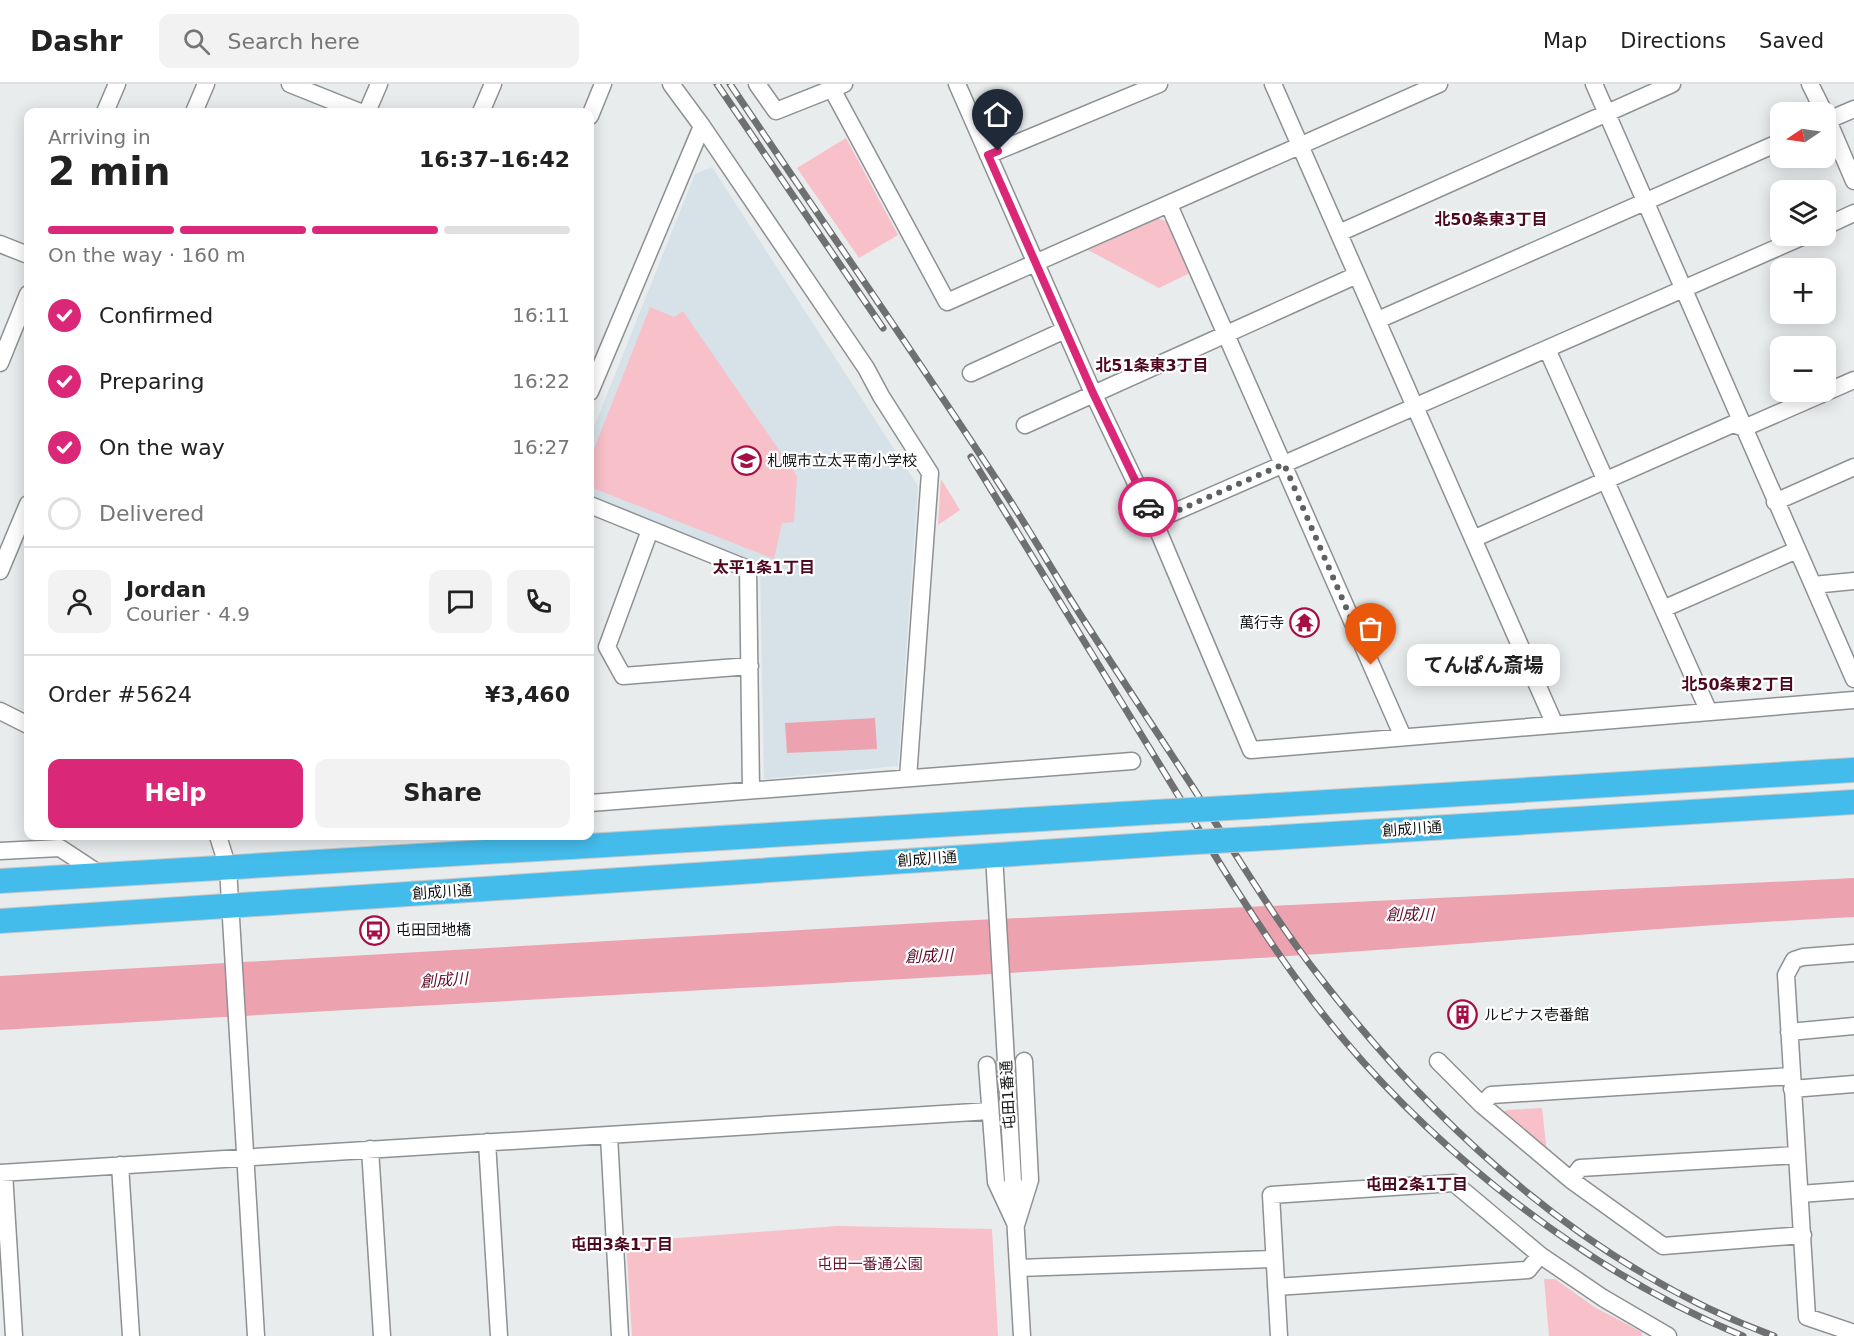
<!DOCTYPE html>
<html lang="en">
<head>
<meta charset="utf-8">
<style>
  body { margin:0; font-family:"DejaVu Sans","Noto Sans JP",sans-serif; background:#f2f2f2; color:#222; height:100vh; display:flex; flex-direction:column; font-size:22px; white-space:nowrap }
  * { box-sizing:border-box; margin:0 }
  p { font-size:20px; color:#767676 }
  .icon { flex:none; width:33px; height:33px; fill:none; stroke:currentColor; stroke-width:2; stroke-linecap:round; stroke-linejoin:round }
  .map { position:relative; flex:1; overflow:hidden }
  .side { position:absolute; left:24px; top:24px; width:570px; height:732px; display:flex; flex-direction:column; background:#fff; border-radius:12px; box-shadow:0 3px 15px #0003 }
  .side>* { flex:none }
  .needle { width:39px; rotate:257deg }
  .tools { position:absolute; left:1770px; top:18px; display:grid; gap:12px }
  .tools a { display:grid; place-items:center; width:66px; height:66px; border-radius:12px; background:#fff; box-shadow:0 3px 15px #0003; font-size:30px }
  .pin { position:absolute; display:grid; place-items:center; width:51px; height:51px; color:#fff; margin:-62px -26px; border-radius:50% 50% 50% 0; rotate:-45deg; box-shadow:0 0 6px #0007 }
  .pin .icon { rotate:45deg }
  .courier { position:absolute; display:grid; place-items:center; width:60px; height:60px; margin:-30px; border:4px solid #db2777; border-radius:50%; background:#fff; color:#222; box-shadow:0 2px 8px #0007 }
  .bubble { position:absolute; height:42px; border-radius:12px; background:#fff; box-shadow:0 3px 15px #0003; font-size:20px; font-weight:700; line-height:42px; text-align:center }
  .head em { font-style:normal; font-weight:700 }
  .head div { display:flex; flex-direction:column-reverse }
  .head { display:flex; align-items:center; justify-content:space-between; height:102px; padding:0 24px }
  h1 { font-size:39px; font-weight:700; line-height:45px }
  .bar { display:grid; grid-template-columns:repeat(4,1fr); gap:9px 6px; align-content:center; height:72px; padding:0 24px }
  .bar i { height:8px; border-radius:4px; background:#e0e0e0 }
  .bar .active { background:#db2777 }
  .bar p { grid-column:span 4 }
  .line { display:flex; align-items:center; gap:15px; padding:0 24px; border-top:2px solid #e0e0e0 }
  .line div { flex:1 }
  .round { display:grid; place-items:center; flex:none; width:63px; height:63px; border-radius:12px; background:#f2f2f2 }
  ol { padding:0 24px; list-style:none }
  li { display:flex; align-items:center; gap:18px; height:66px }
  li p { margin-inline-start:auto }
  li .icon { padding:6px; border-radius:50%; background:#db2777; color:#fff; stroke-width:4 }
  li:last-child { color:#767676 }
  li i { width:33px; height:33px; border:3px solid #e0e0e0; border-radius:50% }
  .action { display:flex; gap:12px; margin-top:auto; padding:12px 24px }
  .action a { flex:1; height:69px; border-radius:12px; background:#db2777; color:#fff; font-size:24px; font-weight:700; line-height:69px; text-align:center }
  .action a+a { background:#f2f2f2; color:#222 }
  header { display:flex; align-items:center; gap:36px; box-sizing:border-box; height:84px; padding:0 30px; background:#fff; border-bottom:2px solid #e0e0e0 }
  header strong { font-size:28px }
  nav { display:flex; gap:33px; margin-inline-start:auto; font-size:21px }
  .search { width:420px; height:54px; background:#f2f2f2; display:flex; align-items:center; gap:15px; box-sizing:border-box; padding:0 21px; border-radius:12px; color:#767676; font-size:22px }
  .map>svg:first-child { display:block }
  .built { fill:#d7e2e8 }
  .green { fill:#f8c0c9 }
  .water { fill:#eda3af }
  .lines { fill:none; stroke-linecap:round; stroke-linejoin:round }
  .minor-casing { stroke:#8e9193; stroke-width:19 }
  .highway-casing { stroke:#c7c7c7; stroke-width:26 }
  .minor { stroke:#fff; stroke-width:16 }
  .highway { stroke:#44bceb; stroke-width:24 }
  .rail-casing { stroke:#6e7071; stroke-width:7 }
  .rail { stroke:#fff; stroke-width:4.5; stroke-dasharray:14; stroke-linecap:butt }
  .highway-bridge-casing { stroke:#c7c7c7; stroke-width:26; stroke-linecap:butt }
  .highway-bridge { stroke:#44bceb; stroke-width:24 }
  .done { stroke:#5e6061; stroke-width:6; stroke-dasharray:0 10.8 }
  .route { stroke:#db2777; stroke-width:8 }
  .labels { text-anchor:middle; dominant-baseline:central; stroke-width:4.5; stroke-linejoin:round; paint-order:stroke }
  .poi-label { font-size:15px; fill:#141516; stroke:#fff; text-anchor:start }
  .street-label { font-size:15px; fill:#141516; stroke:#fff }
  .park-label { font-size:15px; fill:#6a142e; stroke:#fff }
  .neighbourhood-label { font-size:16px; font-weight:bold; fill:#4e091f; stroke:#fff }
  .water-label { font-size:16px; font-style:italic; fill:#610b28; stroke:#fff }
</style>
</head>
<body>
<header>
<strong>Dashr</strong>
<div class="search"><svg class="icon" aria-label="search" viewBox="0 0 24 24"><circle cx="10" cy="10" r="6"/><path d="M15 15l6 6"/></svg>Search here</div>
<nav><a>Map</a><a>Directions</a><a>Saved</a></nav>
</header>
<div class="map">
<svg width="1854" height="1252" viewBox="0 0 1854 1252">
  <rect width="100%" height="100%" fill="#e8eced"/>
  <path class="built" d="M712 83 918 402 898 682 764 695 760 484 590 415V353L695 90Z"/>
  <path class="green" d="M846 54 898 151 859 174 797 84Z
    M1157 134 1166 137 1192 188 1159 204 1088 166Z
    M650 223 674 233 683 227 797 392 794 438 782 439 774 475 590 403V375Z
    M941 395 960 426 938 441Z
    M1542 1024 1547 1069 1500 1030 1507 1026Z
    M837 1142 992 1145 998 1252H632L626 1158Z
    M1544 1195H1555L1596 1224 1642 1248V1252H1549Z"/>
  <path class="water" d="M875 634 877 665 787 669 785 639Z
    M1854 794V833C1655 843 1457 862 1258 874 839 900 419 921 0 946V892L956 837Z"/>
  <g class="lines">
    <defs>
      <path id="minor" d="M290 0 360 28
        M757 0 776 27 844 0
        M957 0 1093 309 1154 437 1251 666 1854 616
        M1273 0 1555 641
        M1594 0 1854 595
        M1810 0 1824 28
        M832 5 947 218 1439 0
        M105 28 117 0
        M194 28 206 0
        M367 28 379 0
        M481 28 493 0
        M590 32 603 0
        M1826 32 1854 97
        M1826 37 1854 25
        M702 42 866 284 881 312 930 389 908 694
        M988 71 1159 0
        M1169 121 1403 653
        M1826 142 1854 129
        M1339 149 1672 0
        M0 160 28 171
        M1378 236 1780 58
        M1547 265 1709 628
        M0 279 28 210
        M971 289 1065 246
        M590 308 702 42 671 0
        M1025 341 1357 191
        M1775 418 1854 383
        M590 421 748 485 751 706
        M1154 437 1804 152
        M650 446 607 563 623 592 750 582
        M1473 455 1733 340 1744 344 1854 296
        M0 487 28 420
        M1813 501 1854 497
        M1663 525 1797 466
        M0 627 28 641
        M590 719 1132 677
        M218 752 228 784 256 1252
        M0 767 60 764 101 791
        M994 771 1022 1252
        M1854 869 1803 873 1794 876 1786 891 1807 1233 1854 1249
        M1789 948 1854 942
        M1438 977 1482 1021 1571 1096 1663 1162 1803 1151
        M987 981 996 1098 1016 1141 1030 1096 1024 977
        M1792 1005 1854 1000
        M1482 1021 1491 1011 1792 992
        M609 1052 620 1252
        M487 1058 499 1252
        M370 1065 382 1252
        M120 1081 131 1252
        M0 1089 990 1027
        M4 1089 14 1252
        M1571 1096 1580 1084 1797 1071
        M1800 1110 1854 1106
        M1018 1184 1274 1175
        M1276 1203 1528 1186 1540 1171
        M1279 1252 1271 1111 1454 1099 1540 1171 1603 1214 1668 1252"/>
      <path id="highway" d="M1245 723 1854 686
        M1268 754 1854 718
        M0 797 1156 728
        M0 837 1179 759"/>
    </defs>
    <use href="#minor" class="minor-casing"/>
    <use href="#highway" class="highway-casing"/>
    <use href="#minor" class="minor"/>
    <use href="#highway" class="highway"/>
    <defs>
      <path id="rail" d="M717 0 883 244
        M730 0C820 134 912 266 1000 401 1029 445 1055 491 1083 535 1119 591 1156 647 1192 702 1234 767 1274 835 1322 896 1439 1047 1593 1186 1774 1252
        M971 373C1031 470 1090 567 1150 665 1198 743 1244 823 1298 897 1404 1045 1575 1183 1743 1252"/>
    </defs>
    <use href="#rail" class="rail-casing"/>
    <use href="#rail" class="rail"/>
    <defs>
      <path id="highway-bridge" d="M1156 728 1245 723
        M1179 759 1268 754"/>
    </defs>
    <use href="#highway-bridge" class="highway-bridge-casing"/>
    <use href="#highway-bridge" class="highway-bridge"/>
  </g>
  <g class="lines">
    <path class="done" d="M1148 423 1154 437 1284 380 1371 581"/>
    <path class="route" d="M998 67 988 71 1093 309 1148 423"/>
  </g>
  <defs>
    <symbol id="school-ring" viewBox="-11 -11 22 22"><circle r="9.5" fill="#fff" stroke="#a60f46" stroke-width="1.5"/><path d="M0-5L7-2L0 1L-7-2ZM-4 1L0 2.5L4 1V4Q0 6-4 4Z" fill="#a60f46"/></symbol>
    <symbol id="temple-ring" viewBox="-11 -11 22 22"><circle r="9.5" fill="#fff" stroke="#a60f46" stroke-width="1.5"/><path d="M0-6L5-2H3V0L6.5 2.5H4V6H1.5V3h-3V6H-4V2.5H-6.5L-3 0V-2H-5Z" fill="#a60f46"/></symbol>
    <symbol id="bus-ring" viewBox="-11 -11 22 22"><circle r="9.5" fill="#fff" stroke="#a60f46" stroke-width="1.5"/><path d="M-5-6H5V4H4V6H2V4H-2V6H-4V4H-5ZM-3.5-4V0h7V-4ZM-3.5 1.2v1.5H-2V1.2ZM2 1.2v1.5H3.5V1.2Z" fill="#a60f46"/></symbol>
    <symbol id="building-ring" viewBox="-11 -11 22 22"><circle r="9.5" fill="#fff" stroke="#a60f46" stroke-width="1.5"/><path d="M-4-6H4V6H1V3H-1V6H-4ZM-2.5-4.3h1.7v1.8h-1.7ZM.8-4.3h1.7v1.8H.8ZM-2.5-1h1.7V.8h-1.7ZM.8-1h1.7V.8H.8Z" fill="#a60f46"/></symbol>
  </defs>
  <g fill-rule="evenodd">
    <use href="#school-ring" x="730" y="360" width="33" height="33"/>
    <use href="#temple-ring" x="1288" y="522" width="33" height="33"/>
    <use href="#bus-ring" x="358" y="830" width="33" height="33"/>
    <use href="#building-ring" x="1446" y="914" width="33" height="33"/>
  </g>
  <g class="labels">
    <g class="poi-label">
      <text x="767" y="377">札幌市立太平南小学校</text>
      <text x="1284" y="539" text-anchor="end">萬行寺</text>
      <text x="396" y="846">屯田団地橋</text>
      <text x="1484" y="931">ルピナス壱番館</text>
    </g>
    <g class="street-label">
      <text transform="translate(1412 745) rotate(-4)">創成川通</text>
      <text transform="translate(927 775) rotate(-4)">創成川通</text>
      <text transform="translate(442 808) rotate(-4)">創成川通</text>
      <text transform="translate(1008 1011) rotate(-93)">屯田1番通</text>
    </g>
    <g class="park-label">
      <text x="870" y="1180">屯田一番通公園</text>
    </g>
    <g class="neighbourhood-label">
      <text x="1491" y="135">北50条東3丁目</text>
      <text x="1152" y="281">北51条東3丁目</text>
      <text x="764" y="483">太平1条1丁目</text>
      <text x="1738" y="600">北50条東2丁目</text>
      <text x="1417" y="1100">屯田2条1丁目</text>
      <text x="622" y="1160">屯田3条1丁目</text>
    </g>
    <g class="water-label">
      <text x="1410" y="830">創成川</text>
      <text transform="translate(929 872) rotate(-2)">創成川</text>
      <text transform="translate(444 896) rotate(-4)">創成川</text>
    </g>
  </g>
</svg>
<div class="tools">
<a><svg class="needle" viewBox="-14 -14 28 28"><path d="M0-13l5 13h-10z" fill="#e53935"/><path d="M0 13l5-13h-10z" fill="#767676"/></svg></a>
<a><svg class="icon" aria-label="layers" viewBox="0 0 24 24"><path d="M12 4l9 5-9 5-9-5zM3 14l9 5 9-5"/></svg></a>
<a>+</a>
<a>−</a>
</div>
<div class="pin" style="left:1371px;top:581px;background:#ea580c"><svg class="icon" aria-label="bag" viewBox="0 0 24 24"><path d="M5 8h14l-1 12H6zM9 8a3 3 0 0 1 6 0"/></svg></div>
<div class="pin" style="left:998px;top:67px;background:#1f2937"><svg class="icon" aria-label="home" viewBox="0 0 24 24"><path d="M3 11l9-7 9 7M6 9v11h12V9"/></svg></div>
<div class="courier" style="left:1148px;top:423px"><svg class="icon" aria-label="car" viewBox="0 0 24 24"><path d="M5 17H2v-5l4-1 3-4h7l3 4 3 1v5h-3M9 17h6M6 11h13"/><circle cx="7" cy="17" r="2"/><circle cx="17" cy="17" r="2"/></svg></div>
<div class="bubble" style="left:1407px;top:560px;width:153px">てんぱん斎場</div>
<section class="side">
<div class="head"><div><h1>2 min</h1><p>Arriving in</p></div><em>16:37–16:42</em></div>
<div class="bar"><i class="active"></i><i class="active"></i><i class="active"></i><i></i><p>On the way · 160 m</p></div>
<ol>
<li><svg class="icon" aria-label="check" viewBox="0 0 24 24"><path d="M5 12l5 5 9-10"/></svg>Confirmed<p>16:11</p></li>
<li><svg class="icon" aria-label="check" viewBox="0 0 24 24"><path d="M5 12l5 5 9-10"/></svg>Preparing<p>16:22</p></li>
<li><svg class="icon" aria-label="check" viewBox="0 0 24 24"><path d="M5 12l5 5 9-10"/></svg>On the way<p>16:27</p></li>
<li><i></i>Delivered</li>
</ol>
<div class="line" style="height:108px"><a class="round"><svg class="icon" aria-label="person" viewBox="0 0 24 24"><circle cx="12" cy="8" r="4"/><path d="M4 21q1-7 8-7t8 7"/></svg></a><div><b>Jordan</b><p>Courier · 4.9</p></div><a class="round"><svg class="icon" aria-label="chat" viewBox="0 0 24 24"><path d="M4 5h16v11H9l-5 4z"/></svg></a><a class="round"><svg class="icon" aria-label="phone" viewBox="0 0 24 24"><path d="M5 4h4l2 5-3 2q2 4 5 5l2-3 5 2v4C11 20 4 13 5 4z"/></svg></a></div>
<div class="line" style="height:78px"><div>Order #5624</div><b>¥3,460</b></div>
<div class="action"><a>Help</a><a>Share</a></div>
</section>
</div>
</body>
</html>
